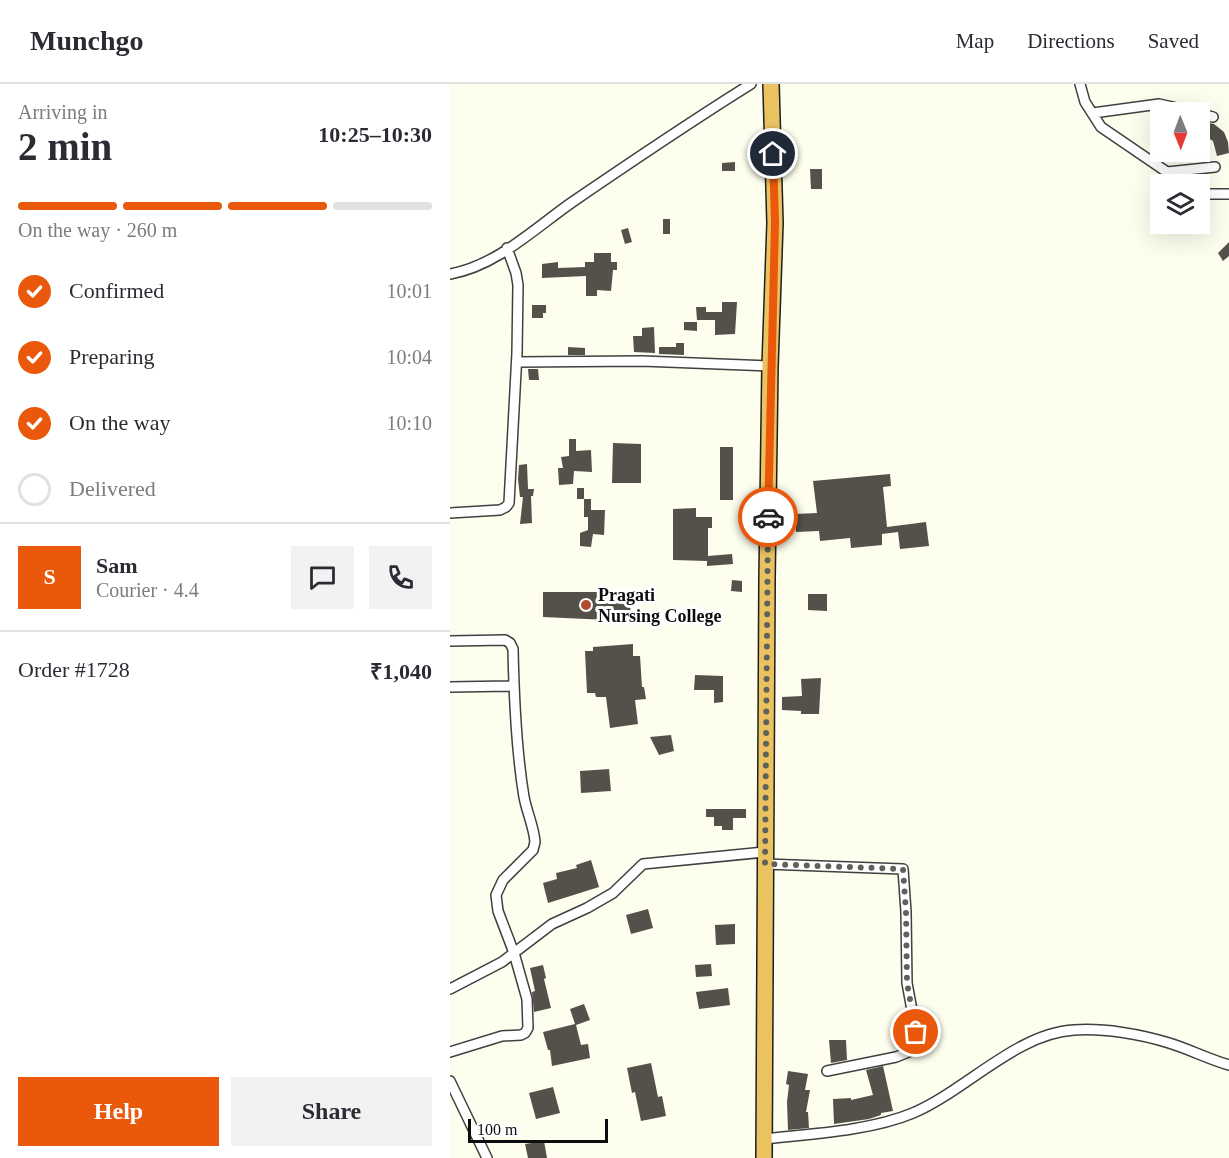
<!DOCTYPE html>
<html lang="en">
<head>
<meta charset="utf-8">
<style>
  body { margin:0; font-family:"Times New Roman",serif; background:#f2f2f3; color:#2b2b33; height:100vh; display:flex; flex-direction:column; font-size:22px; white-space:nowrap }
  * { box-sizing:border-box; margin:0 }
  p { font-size:20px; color:#7c7c81 }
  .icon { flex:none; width:33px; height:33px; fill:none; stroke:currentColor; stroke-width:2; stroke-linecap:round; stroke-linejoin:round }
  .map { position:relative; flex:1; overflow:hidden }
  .details { display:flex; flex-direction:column; background:#fff; width:450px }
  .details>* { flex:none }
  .needle { width:39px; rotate:179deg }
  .tools { position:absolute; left:700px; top:18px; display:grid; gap:12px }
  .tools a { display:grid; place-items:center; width:60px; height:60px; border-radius:0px; background:#fff; box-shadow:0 6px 24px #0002; font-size:30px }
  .scale { position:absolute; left:18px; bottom:15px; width:140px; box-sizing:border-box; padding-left:6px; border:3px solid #0d0d0d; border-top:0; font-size:16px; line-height:21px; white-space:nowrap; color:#0d0d0d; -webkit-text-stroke:4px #fff; paint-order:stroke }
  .pin { position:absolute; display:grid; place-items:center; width:51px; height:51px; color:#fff; margin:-26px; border:3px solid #fff; border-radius:50%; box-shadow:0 2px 6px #0007 }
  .courier { position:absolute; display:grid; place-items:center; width:60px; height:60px; margin:-30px; border:4px solid #ea580c; border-radius:50%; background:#fff; color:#222; box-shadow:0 2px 8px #0007 }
  .summary em { font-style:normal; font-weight:800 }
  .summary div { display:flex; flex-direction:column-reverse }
  .summary { display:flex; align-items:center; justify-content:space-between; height:102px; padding:0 18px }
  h1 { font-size:39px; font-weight:800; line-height:45px }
  .bar { display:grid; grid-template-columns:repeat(4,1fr); gap:9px 6px; align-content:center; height:72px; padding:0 18px }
  .bar i { height:8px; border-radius:4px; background:#e1e1e2 }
  .bar .current { background:#ea580c }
  .bar p { grid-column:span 4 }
  .line { display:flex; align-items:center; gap:15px; padding:0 18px; border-top:2px solid #e1e1e2 }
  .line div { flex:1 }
  .round { display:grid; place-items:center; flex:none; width:63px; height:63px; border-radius:0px; background:#f2f2f3 }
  ol { padding:0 18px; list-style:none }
  li { display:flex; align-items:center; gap:18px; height:66px }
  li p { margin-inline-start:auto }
  li .icon { padding:6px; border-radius:50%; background:#ea580c; color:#fff; stroke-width:4 }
  li:last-child { color:#7c7c81 }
  li i { width:33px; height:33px; border:3px solid #e1e1e2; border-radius:50% }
  .button { display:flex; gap:12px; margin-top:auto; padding:12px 18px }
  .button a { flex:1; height:69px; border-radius:0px; background:#ea580c; color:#fff; font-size:24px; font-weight:800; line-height:69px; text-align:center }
  .button a+a { background:#f2f2f3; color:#2b2b33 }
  header { display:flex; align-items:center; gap:36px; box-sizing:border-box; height:84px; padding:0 30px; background:#fff; border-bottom:2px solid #e1e1e2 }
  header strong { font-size:28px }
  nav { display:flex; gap:33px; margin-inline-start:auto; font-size:21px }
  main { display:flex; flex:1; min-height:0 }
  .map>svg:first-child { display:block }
  .building { fill:#54514a }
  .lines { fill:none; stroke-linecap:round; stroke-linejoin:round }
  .minor-casing { stroke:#404040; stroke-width:12 }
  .highway-casing { stroke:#1e1e1e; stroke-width:18 }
  .minor { stroke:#fff; stroke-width:9 }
  .highway { stroke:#eac360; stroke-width:15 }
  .done { stroke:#61615c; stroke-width:6; stroke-dasharray:0 10.8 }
  .route { stroke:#ea580c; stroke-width:8 }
  .poi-dot { fill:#b24b2f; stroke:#fff; stroke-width:2 }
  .labels { text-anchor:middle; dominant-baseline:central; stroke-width:6; stroke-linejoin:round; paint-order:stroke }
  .poi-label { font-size:18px; font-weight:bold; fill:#0d0d0d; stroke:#fff; text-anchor:start }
</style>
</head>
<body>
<header>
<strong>Munchgo</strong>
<nav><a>Map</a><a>Directions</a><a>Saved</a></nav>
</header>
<main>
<section class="details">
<div class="summary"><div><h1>2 min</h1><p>Arriving in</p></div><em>10:25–10:30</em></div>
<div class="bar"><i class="current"></i><i class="current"></i><i class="current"></i><i></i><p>On the way · 260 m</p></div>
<ol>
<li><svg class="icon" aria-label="check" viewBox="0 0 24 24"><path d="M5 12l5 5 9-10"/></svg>Confirmed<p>10:01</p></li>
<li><svg class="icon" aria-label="check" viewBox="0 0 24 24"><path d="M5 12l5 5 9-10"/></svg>Preparing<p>10:04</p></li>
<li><svg class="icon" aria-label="check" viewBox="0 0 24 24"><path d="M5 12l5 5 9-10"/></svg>On the way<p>10:10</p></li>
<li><i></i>Delivered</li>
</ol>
<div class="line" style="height:108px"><b class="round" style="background:#ea580c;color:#fff">S</b><div><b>Sam</b><p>Courier · 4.4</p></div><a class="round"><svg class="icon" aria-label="chat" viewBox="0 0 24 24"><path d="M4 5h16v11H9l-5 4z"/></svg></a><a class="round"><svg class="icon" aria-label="phone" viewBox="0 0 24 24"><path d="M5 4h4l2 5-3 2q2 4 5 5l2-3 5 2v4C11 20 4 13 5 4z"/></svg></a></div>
<div class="line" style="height:78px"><div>Order #1728</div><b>₹1,040</b></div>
<div class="button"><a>Help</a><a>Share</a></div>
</section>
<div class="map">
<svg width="779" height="1074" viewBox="0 0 779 1074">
  <rect width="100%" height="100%" fill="#fdfeee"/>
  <path class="building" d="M750 37 764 40 774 48 778 58 779 69 767 72 763 57 750 49Z
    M285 78V87H272V79Z
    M360 85H372V105H361Z
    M213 135H220V150H213Z
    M178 144 182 158 175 160 171 146Z
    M779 158V172L773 177 768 169Z
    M144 169H161V178H167V186H163L161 207 147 206V212H136V192L92 194V180L108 178V184L135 183V178H144Z
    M272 218H287L285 250 265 251V236H247L246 223H256V228H272Z
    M82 221H96V229H93V234H82Z
    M234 238H247V247L234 246Z
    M204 243 205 269 184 268 183 252H192V244Z
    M226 259H234V271L209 270V263H226Z
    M118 263 135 264V271H118Z
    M78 285H88L89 296H79Z
    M119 355H126V367L141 366 142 388 124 387 123 400 109 401 108 384H113L111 373 119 372Z
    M163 359 191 360V399H162Z
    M270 363H283V416H270Z
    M77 380 78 405H84L83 412H81L82 439 70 440 73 413H70L68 395 69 381Z
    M440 390 441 402 433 403 437 443 476 438 479 462 450 465 448 448 432 450V461L401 464 400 454 370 457 369 447 346 448 345 430 367 429 363 397Z
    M127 404H134V415H127Z
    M134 415H141V426H155L154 451 143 450 141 463 130 462V449L138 446V433H134Z
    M246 424V433H262V444H258V472L282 470 283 480 257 482V477L223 476V425Z
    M282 496 292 497V508L281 507Z
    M93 508H181L180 537 93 533Z
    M358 510H377V527L358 526Z
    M183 560V572H190L192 603H194L196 615 185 616 188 640 160 644 156 613H146L145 609H137L135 567H143V563Z
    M245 591 273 592V618L264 619V606H244Z
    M371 594 369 630H351V627L332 626V613L352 612 351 595Z
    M221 651 224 667 209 671 200 653Z
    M159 685 161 707 131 709 130 687Z
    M256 725H296V734H283V746H272V742H264V733H256Z
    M141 776 149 803 98 819 93 799 107 795 106 789 127 784 126 781Z
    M198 825 203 844 181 850 176 831Z
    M285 840V860L266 861 265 841Z
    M261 880 262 892 246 893 245 881Z
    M93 881 96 894 94 895 101 924 84 928 82 908 85 907 80 884Z
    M278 904 280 921 249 925 246 908Z
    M134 920 140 936 126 941 131 961 138 960 140 974 102 982 100 966H98L93 948 125 940 120 925Z
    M379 956H396L397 976 381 979Z
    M201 979 208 1013 212 1012 216 1032 191 1037 185 1008 182 1009 177 984Z
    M433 982 443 1027 431 1029V1031L419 1035 384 1040 383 1015 401 1014V1016L423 1011 416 986Z
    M338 987 358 990 355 1006H360L356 1028H358L359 1044 338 1046 337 1018 339 1001 336 1000Z
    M103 1003 110 1029 86 1035 79 1009Z
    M94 1057 97 1074H78L75 1060Z"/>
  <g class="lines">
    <defs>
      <path id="minor" d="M630 0 635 18 651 43 717 88 729 100
        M643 29 709 20 745 28
        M750 30 763 33
        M717 88 765 83
        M750 110H779
        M0 190C46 182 84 145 121 119 181 78 240 38 301 0
        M67 278 192 277 320 282
        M0 429 50 426 56 423 59 419 67 269 68 201 66 189 57 164
        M0 557 55 556 60 559 63 565C64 614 66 665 74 713 77 729 84 743 85 758L83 766 53 796 46 811 48 827 64 869 77 915 78 944 75 949 71 951 52 952 0 968
        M0 603 64 602
        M315 780 453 785 456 828 457 899 466 948 461 967 446 973 377 987
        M0 905 52 878 102 840 137 824 163 809 193 780 315 768
        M0 997 37 1074
        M314 1055C360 1050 420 1047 463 1029 515 1007 567 949 624 946 654 944 690 950 719 959 739 965 758 975 779 981"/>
      <path id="highway" d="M314 1074 317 496 320 282 325 139 321 0"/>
    </defs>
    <use href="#minor" class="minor-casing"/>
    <use href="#highway" class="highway-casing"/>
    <use href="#minor" class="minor"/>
    <use href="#highway" class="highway"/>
  </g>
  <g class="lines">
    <path class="done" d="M318 433 315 780 453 785 456 828 457 899 466 948"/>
    <path class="route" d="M318 433 325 139 323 70"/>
  </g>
  <circle class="poi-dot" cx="136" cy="521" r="6"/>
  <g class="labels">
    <g class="poi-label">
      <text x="148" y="511">Pragati<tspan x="148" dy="21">Nursing College</tspan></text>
    </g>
  </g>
</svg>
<div class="tools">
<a><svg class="needle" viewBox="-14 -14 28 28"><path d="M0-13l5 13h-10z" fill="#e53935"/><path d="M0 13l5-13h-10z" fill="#7c7c81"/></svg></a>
<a><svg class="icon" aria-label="layers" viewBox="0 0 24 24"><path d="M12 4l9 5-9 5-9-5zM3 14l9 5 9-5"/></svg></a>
</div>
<div class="scale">100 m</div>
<div class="pin" style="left:466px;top:948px;background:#ea580c"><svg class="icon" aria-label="bag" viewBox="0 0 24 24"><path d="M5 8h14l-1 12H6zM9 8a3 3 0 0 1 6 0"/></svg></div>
<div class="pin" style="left:323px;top:70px;background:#1f2937"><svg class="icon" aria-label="home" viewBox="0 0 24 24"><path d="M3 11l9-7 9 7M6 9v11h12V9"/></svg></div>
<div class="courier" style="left:318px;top:433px"><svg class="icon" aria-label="car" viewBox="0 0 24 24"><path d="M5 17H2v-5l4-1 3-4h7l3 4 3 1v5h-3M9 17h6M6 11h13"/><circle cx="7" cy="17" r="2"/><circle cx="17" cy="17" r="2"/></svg></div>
</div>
</main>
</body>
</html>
